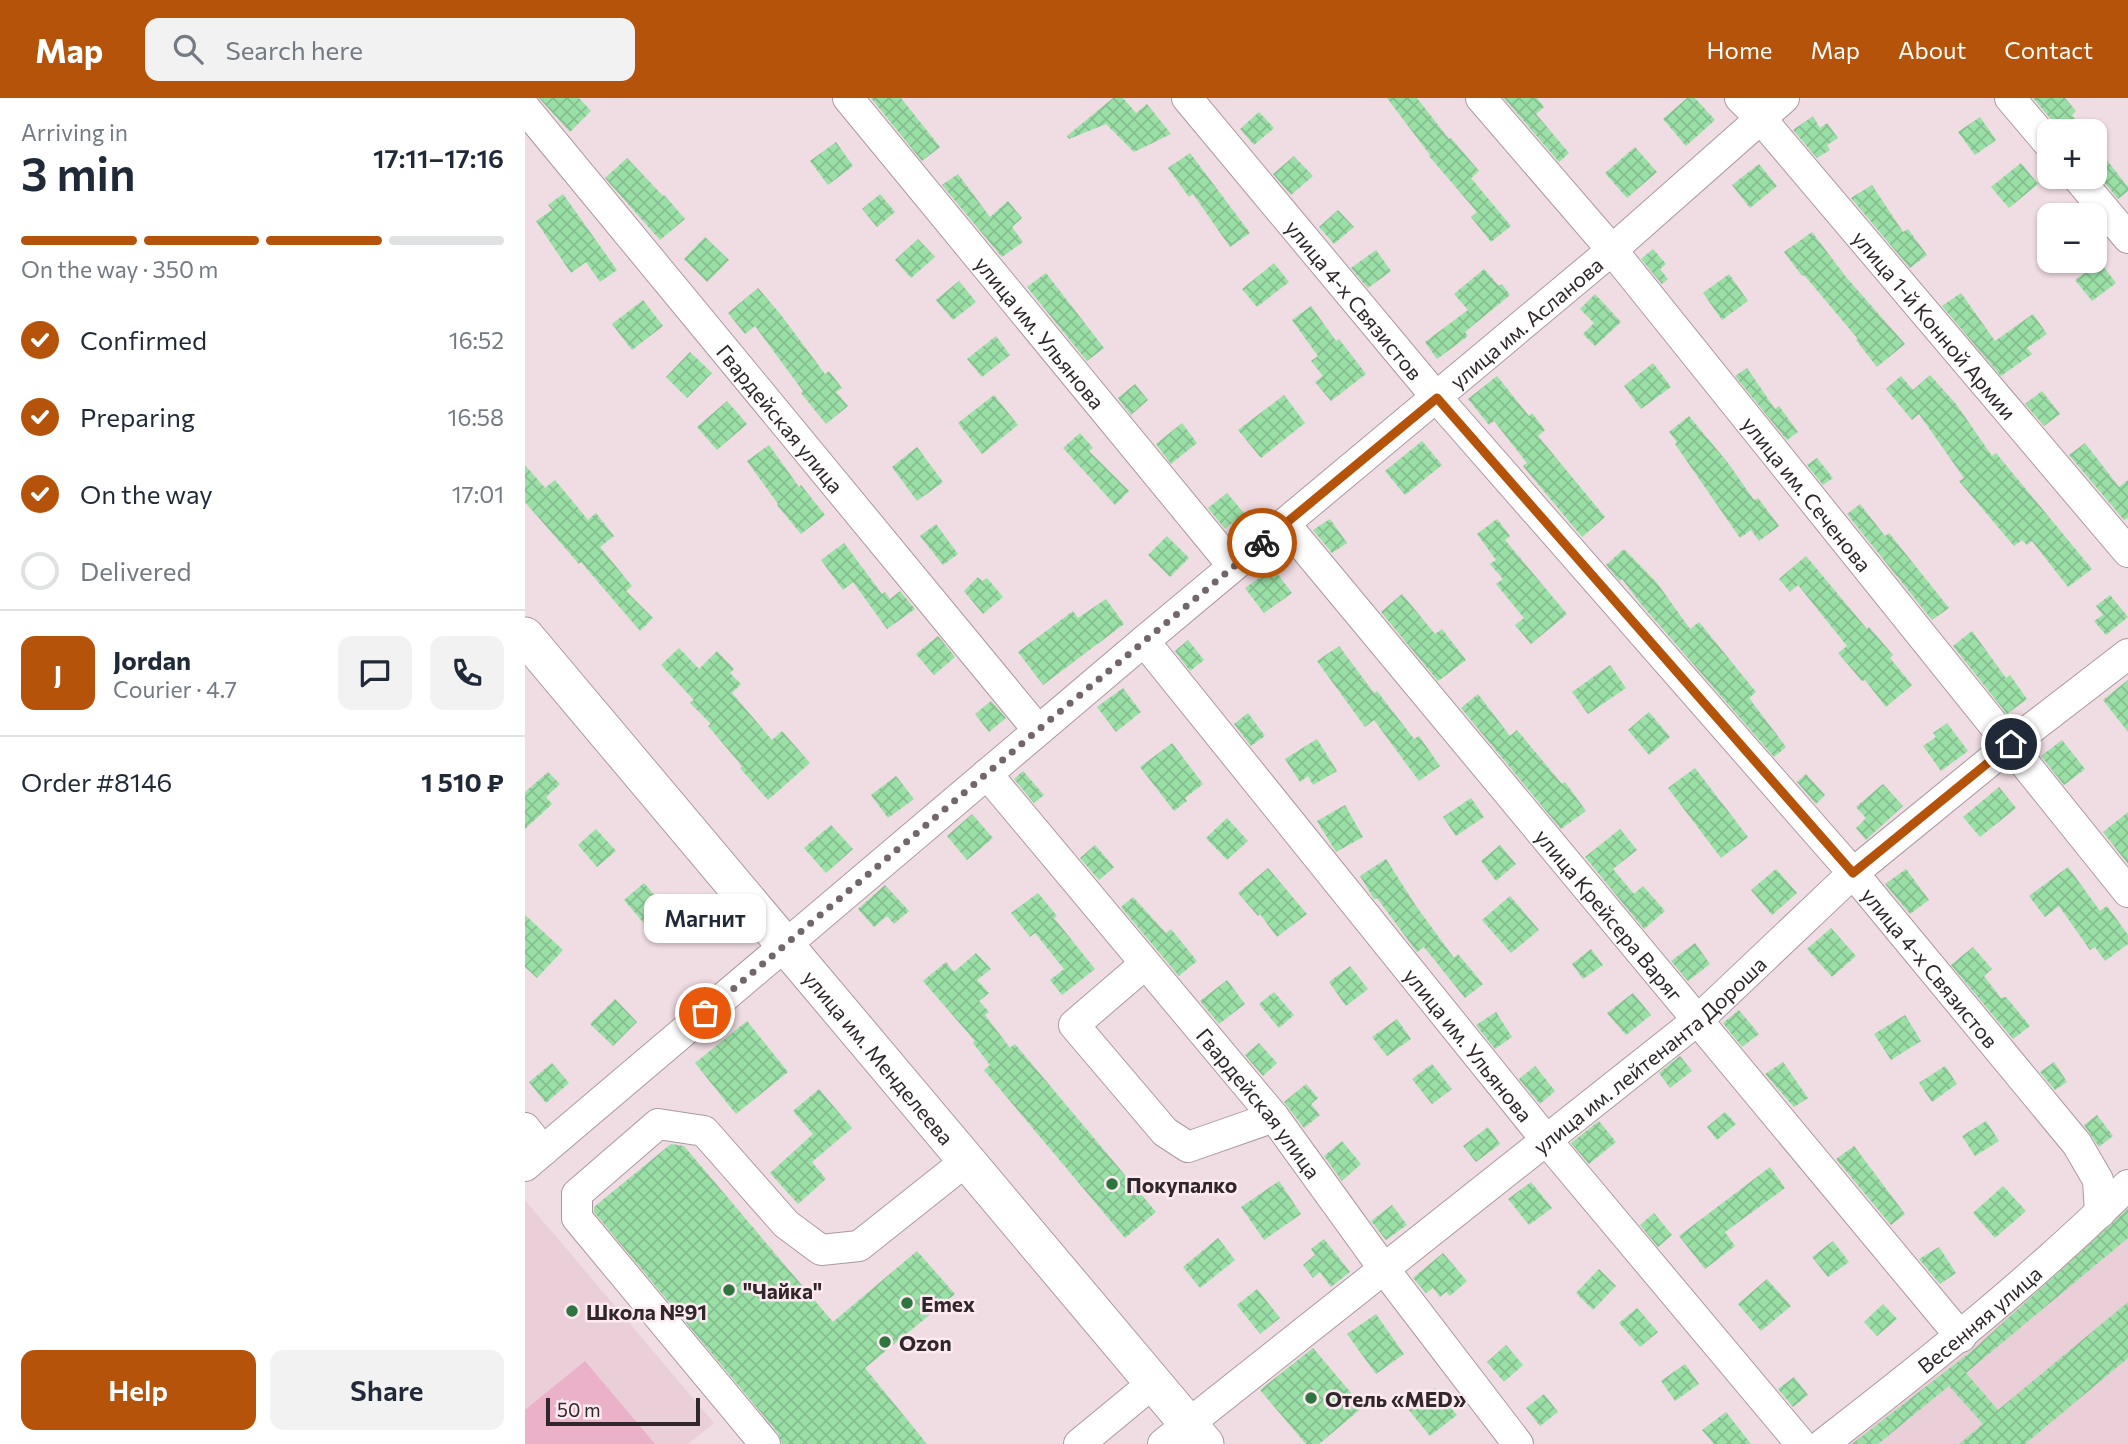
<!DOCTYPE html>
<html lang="en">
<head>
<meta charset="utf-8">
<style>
  body { margin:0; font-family:Commissioner,sans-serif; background:#f2f2f3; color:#1f2937; height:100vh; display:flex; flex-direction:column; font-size:26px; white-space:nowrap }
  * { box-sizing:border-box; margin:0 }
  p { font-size:23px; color:#747a83 }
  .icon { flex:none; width:38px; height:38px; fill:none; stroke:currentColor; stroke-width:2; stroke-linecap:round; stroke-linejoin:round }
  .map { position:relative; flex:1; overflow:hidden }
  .details { display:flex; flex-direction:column; background:#fff; width:525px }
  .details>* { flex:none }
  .fabs { position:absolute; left:1512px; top:21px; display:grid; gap:14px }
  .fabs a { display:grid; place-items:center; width:70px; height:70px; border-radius:14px; background:#fff; box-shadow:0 2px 5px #0004; font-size:35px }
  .scale { position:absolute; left:21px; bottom:18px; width:154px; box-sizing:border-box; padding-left:7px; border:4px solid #2f272a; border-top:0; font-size:19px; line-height:24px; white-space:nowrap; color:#2f272a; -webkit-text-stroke:5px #fde9f0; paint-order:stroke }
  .pin { position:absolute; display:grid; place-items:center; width:60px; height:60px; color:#fff; margin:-30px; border:4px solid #fff; border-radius:50%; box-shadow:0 2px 7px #0007 }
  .courier { position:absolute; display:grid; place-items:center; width:70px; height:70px; margin:-35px; border:5px solid #b45309; border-radius:50%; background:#fff; color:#222; box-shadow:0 2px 9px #0007 }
  .bubble { position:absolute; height:49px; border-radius:14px; background:#fff; box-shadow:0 2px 5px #0004; font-size:23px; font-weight:600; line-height:49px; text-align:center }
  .head em { font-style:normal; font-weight:600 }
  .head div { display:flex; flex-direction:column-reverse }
  .head { display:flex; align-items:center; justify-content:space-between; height:119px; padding:0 21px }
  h1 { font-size:46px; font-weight:600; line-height:52px }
  .bar { display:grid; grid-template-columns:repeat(4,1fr); gap:10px 7px; align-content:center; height:84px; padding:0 21px }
  .bar i { height:9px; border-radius:5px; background:#e0e1e3 }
  .bar .on { background:#b45309 }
  .bar p { grid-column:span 4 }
  .line { display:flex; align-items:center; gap:18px; padding:0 21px; border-top:2px solid #e0e1e3 }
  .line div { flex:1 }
  .round { display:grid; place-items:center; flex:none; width:74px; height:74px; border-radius:14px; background:#f2f2f3 }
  ol { padding:0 21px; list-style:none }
  li { display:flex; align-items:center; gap:21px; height:77px }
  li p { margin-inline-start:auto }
  li .icon { padding:7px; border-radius:50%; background:#b45309; color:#fff; stroke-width:4 }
  li:last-child { color:#747a83 }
  li i { width:38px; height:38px; border:4px solid #e0e1e3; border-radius:50% }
  .button { display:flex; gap:14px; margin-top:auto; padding:14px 21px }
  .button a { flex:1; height:80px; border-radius:14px; background:#b45309; color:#fff; font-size:28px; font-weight:600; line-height:80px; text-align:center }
  .button a+a { background:#f2f2f3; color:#1f2937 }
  header { display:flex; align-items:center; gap:42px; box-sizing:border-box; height:98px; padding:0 35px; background:#b45309; color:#fff }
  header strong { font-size:33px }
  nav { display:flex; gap:38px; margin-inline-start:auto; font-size:24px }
  .search { width:490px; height:63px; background:#f2f2f3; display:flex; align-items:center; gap:18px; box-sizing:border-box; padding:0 24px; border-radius:14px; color:#747a83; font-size:26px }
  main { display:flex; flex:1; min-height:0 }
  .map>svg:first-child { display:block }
  .built { fill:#eacfd9 }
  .pitch { fill:#ebb1c8 }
  .building { fill:url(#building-cross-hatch) }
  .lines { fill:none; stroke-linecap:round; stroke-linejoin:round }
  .minor-casing { stroke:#ac99a0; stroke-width:32 }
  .major-casing { stroke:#ac99a0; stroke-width:39 }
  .minor { stroke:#fff; stroke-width:30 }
  .major { stroke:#fff; stroke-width:37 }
  .done { stroke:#73666b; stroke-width:7; stroke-dasharray:0 12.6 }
  .route { stroke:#b45309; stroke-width:9 }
  .poi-dot { fill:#2f7540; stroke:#fde9f0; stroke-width:2.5 }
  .labels { text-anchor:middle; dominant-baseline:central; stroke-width:5; stroke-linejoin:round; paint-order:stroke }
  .street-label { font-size:21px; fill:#2f272a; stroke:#fde9f0 }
  .poi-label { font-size:21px; font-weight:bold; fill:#2f272a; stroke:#fde9f0; text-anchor:start }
</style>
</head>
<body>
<header>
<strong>Map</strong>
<div class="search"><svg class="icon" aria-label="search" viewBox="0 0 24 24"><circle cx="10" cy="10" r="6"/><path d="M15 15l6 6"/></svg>Search here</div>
<nav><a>Home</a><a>Map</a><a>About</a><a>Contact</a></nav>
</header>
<main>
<section class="details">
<div class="head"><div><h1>3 min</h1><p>Arriving in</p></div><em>17:11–17:16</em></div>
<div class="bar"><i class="on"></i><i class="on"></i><i class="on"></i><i></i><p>On the way · 350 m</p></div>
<ol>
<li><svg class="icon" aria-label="check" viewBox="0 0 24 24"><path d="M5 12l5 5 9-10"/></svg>Confirmed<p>16:52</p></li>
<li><svg class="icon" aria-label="check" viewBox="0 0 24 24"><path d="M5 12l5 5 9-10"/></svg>Preparing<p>16:58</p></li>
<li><svg class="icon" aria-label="check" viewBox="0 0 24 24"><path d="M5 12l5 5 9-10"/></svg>On the way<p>17:01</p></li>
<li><i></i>Delivered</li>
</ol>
<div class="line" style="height:126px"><b class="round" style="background:#b45309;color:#fff">J</b><div><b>Jordan</b><p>Courier · 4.7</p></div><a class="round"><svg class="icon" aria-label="chat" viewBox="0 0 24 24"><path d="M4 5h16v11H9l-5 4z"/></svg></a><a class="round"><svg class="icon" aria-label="phone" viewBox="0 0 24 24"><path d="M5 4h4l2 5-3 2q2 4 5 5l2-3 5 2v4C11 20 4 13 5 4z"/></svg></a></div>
<div class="line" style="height:91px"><div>Order #8146</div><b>1 510 ₽</b></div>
<div class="button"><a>Help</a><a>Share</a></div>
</section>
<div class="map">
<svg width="1603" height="1346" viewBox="0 0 1603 1346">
  <defs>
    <pattern id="building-cross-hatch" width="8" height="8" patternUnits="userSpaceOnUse" patternTransform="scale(1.75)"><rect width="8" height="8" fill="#9adfa6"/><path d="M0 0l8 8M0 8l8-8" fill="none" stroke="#85bf8f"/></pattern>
  </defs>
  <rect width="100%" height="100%" fill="#f0dce3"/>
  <path class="built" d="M0 1102 189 1325 163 1346H0Z
    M1603 1108V1346H1314L1430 1252Z"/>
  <path class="pitch" d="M60 1263 130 1346H131H0V1312Z"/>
  <path class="building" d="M14 0H54L66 13 45 34Z
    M346 0H376L415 49 397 63Z
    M588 0H598L611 15 622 6 646 36 609 54 581 26 544 41 542 38Z
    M862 0H892L924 41 926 40 954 73 946 80 986 128 966 144 946 119 952 114 904 58 905 57Z
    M979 0H1012L1019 9 1011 16 1044 55 1034 64Z
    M1162 0H1170L1190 22 1161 48 1138 21Z
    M1508 0H1540L1551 13 1547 17 1559 33H1536Z
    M734 14 749 30 729 47 715 31Z
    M1288 18 1295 30 1302 25 1313 40 1302 47 1305 52 1292 60 1268 32Z
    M1455 19 1471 42 1450 57 1433 34Z
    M311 44 328 68 303 87 285 63Z
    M1570 47 1603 89V93L1593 101 1570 73Z
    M1110 49 1132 74 1102 100 1080 75Z
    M665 55 725 135 705 149 668 96 664 99 643 70Z
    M769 58 788 78 766 97 748 76Z
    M102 60 138 98 139 97 160 121 135 142 80 80Z
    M1496 65 1513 86 1484 110 1466 89Z
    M1234 66 1252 88 1225 110 1207 87Z
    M433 76 465 119 483 103 497 120 487 129 498 144 477 159 417 87Z
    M1347 87 1378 134 1383 131 1402 157 1385 170 1326 100Z
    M38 96 92 172 75 184 61 164 46 175 11 123 27 112 23 107Z
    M355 96 370 114 352 129 337 111Z
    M813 112 829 129 809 146 794 129Z
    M1287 134 1321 179 1380 246 1352 269 1331 242 1333 241 1279 177 1277 178 1259 154Z
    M180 139 204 162 182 184 159 161Z
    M393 141 410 159 386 180 370 162Z
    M1128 151 1141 166 1135 171 1143 181 1137 186 1116 161Z
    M851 152 866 173 843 190 826 170Z
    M1575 164 1591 185 1567 203 1550 182Z
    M749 165 764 184 732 209 717 191Z
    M959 171 974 188 977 186 985 197 940 234 943 238 912 261 900 244 943 212 929 196Z
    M521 175 579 250 562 263 502 189Z
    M1204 176 1223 203 1197 222 1178 195Z
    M434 183 451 204 428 222 411 202Z
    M233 190 256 217 300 276 304 273 317 290 311 294 323 308 301 326 276 295 278 293 230 228 220 236 203 215Z
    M1436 195 1470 243 1508 216 1522 236 1502 250 1507 256 1476 278 1417 208Z
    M1070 196 1096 224 1070 248 1058 236 1069 225 1055 211Z
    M118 202 138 228 107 252 87 226Z
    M786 208 811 243 814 241 841 276 806 303 790 284 798 278 786 263 793 258 767 222Z
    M471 238 485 257 457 279 442 261Z
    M165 254 187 275 162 300 141 279Z
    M1128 265 1146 289 1116 311 1099 288Z
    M1222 270 1250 311 1254 308 1273 334 1262 342 1210 278Z
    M1405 277 1431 306 1467 358 1471 355 1567 471 1543 489 1507 443 1502 447 1497 442 1489 448 1434 383 1439 380 1394 316 1387 322 1361 291 1376 278 1388 292Z
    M972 278 1004 318 1007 315 1020 332 1013 338 1080 419 1057 439 998 368 1002 365 969 323 964 327 943 301Z
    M610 286 623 302 606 317 593 300Z
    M1517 293 1535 316 1519 328 1500 306Z
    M469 297 493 327 457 356 433 325Z
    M759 297 780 325 736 360 713 332Z
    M202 303 222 326 192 352 172 329Z
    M1164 318 1203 365 1229 402 1233 400 1254 428 1234 443 1226 432 1215 440 1150 346 1152 344 1144 334Z
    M657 325 672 345 646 366 631 346Z
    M555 335 568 350 564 353 604 393 590 407 538 350Z
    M897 343 917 367 880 397 860 373Z
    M1560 345 1594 389 1603 382V420L1599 422 1544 357Z
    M244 347 274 389 276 387 300 417 276 436 252 407 253 406 222 363Z
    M392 349 418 384 392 403 367 369Z
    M1292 360 1308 380 1298 387 1282 367Z
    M0 367 20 390 30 382 63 422 71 415 89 438 75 449 107 488 101 493 128 520 115 533 56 464 54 466 0 404Z
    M702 395 719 415 700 431 683 410Z
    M1335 406 1360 438 1364 435 1424 510 1407 522 1322 416Z
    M805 421 822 445 807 455 788 432Z
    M972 421 985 438 980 442 1042 516 1006 546 990 527 999 520 971 486 978 481 965 466 971 462 952 436Z
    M411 426 433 456 418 467 395 438Z
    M642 438 664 460 645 479 623 457Z
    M319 445 357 496 360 494 365 501 375 493 390 511 362 531 328 484 318 492 296 462Z
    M1099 451 1132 485 1165 531 1174 524 1231 594 1224 600 1261 649 1249 659 1116 506 1097 481 1095 483 1081 467Z
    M1281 458 1342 531 1344 529 1368 557 1365 560 1387 587 1361 609 1340 582 1337 583 1313 555 1322 548 1273 487 1265 494 1254 481Z
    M748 470 767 495 739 515 720 490Z
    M453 479 457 483 462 480 478 499 458 516 439 493Z
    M877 496 910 536 917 531 941 562 913 583 856 514Z
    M1585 497 1603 519 1581 537 1569 523 1578 517 1571 508Z
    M581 501 599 526 518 587 493 554 548 513 553 520Z
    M1447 533 1481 580 1485 577 1502 601 1482 616 1428 548Z
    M413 538 430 559 409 577 391 556Z
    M663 542 679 562 665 573 650 553Z
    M814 548 849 595 852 593 889 641 894 638 915 668 894 683 849 622 840 629 792 563Z
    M154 550 174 571 192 553 209 571 205 575 216 586 207 595 247 642 257 633 285 665 243 702 215 670 217 668 183 628 186 626 165 605 169 602 136 567Z
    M1085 567 1101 590 1063 616 1047 594Z
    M1603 582V634L1578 602Z
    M598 590 616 614 591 634 572 609Z
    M953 596 985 638 992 632 1037 686 1040 684 1061 713 1036 731 936 610Z
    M466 603 481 620 464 634 450 616Z
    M1124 614 1145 639 1124 657 1103 632Z
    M723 615 740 638 726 648 709 626Z
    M1422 625 1443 653 1416 673 1398 648 1411 639 1408 635Z
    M792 641 812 673 788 687 783 678 775 684 760 661Z
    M1537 642 1560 671 1539 687 1516 658Z
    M647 645 678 686 660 700 662 703 649 713 615 669Z
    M1170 670 1223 739 1196 760 1143 690Z
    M498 673 519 697 509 705 489 681Z
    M23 674 35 686 21 699 27 706 0 731V694Z
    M1281 676 1300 697 1291 706 1272 684Z
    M371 678 389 701 363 720 346 697Z
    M1358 686 1378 708 1341 742 1331 730 1341 720 1331 709Z
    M1474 689 1491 710 1455 739 1438 719Z
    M946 700 959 719 931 738 918 719Z
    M820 707 838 739 811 754 792 723Z
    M1603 714V766L1578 734Z
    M447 716 468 740 442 762 422 738Z
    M702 720 723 743 702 762 681 740Z
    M306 727 328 751 301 775 279 750Z
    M71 731 91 753 72 769 53 747Z
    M1095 731 1112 752 1088 771 1109 796 1118 788 1140 813 1119 831 1060 759Z
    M570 747 589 769 574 782 555 760Z
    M975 747 991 766 971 783 956 763Z
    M861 761 891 808 929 860 933 856 958 886 940 900 899 849 892 854 852 800 849 801 835 778Z
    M1543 769 1575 813 1582 808 1603 837V846L1580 863 1570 849 1565 852 1534 808 1520 819 1504 798Z
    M743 770 782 816 752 839 735 816 733 818 713 795Z
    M1251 771 1272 795 1247 817 1226 792Z
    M1381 771 1404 802 1385 816 1360 786Z
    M119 785 142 812 122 829 99 802Z
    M360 787 384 813 369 826 362 818 349 829 333 811Z
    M513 795 532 818 529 820 570 871 537 897 525 882 539 871 510 835 505 839 486 815Z
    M985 798 1014 832 986 855 957 822Z
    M608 799 641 835 646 831 672 863 654 878 596 809Z
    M0 817 38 852 12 880 0 869Z
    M1306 830 1331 858 1307 879 1282 851Z
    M1170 845 1185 866 1163 883 1146 863Z
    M1448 849 1467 871 1459 878 1476 900 1481 899 1505 928 1488 941 1426 867Z
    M1066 851 1078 867 1058 881 1047 866Z
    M451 855 466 871 452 882 464 895 454 903 464 914 460 917 485 950 490 946 631 1114 600 1140 459 972 465 967 448 945 450 943 398 883 421 864 429 874Z
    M825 868 843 891 821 908 804 884Z
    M702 882 720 906 694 926 675 903Z
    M749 894 769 917 754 930 734 906Z
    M1108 895 1126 917 1101 937 1082 915Z
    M90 901 112 924 88 948 65 926Z
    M1214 912 1234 936 1217 949 1198 925Z
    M971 914 987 939 970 951 951 927Z
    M1380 917 1396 943 1366 962 1349 936Z
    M872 921 886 941 862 958 847 939Z
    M222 923 263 974 211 1016 170 965Z
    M734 945 752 965 738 978 720 957Z
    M1155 958 1167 973 1145 990 1134 975Z
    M1258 964 1283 1000 1269 1009 1240 976Z
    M1529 964 1542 984 1530 992 1515 974Z
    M27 965 44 985 21 1005 4 984Z
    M907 966 927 991 907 1006 887 981Z
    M1010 968 1030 993 1015 1006 994 981Z
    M1420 968 1432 986 1407 1004 1394 985Z
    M781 986 793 1000 786 1006 795 1017 779 1030 759 1004Z
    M294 991 327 1030 287 1064 301 1081 273 1106 245 1075 288 1036 268 1013Z
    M1200 1014 1211 1026 1192 1042 1182 1029Z
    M1572 1017 1588 1038 1574 1049 1559 1027Z
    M1074 1023 1091 1044 1064 1066 1046 1045Z
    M1461 1023 1474 1043 1450 1058 1437 1038Z
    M963 1029 975 1046 951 1064 938 1048Z
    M817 1043 836 1066 817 1083 799 1058Z
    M146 1046 159 1048 308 1224 392 1153 430 1196 340 1270 402 1346H257L253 1335 69 1114V1109Z
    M1329 1048 1380 1116 1366 1127 1311 1061Z
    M1245 1069 1260 1090 1200 1134 1210 1148 1180 1171 1154 1138Z
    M754 1083 776 1116 739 1142 716 1109Z
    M1006 1084 1027 1110 1004 1127 983 1101Z
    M1478 1088 1501 1113 1470 1140 1448 1115Z
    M867 1107 882 1127 861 1142 846 1123Z
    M1603 1111V1140L1441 1275 1473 1312 1603 1204V1260L1500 1346H1434L1458 1326 1424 1288 1353 1346H1327L1448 1252Z
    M1129 1115 1147 1137 1133 1149 1115 1127Z
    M693 1140 710 1162 675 1190 658 1169Z
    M799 1141 825 1174 806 1189 795 1174 788 1180 778 1167 790 1157 786 1151Z
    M1308 1143 1324 1164 1303 1179 1287 1159Z
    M1414 1149 1431 1175 1415 1186 1394 1161Z
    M918 1155 942 1183 925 1198 921 1194 915 1199 908 1190 901 1195 888 1180Z
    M1074 1171 1091 1188 1068 1212 1051 1195Z
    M1242 1181 1266 1208 1236 1233 1213 1206Z
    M732 1191 755 1220 735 1236 712 1207Z
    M1358 1206 1372 1221 1352 1238 1339 1224Z
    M1112 1210 1133 1234 1115 1249 1094 1225Z
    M851 1216 879 1256 851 1276 822 1236Z
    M981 1247 998 1267 979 1284 962 1264Z
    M788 1250 838 1309 794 1346H781L735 1292Z
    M1160 1266 1174 1286 1150 1303 1136 1283Z
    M1269 1279 1283 1297 1268 1309 1253 1291Z
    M910 1290 932 1317 905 1338 883 1311Z
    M1019 1296 1033 1314 1015 1328 1001 1310Z
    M1201 1314 1226 1346H1189L1177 1332Z"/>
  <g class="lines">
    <defs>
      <g id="minor">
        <path id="s1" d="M323 0 708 468"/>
        <path id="s2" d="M662 0 912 300 1328 775 1552 1046 1573 1082 1575 1115"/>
        <path id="s3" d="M956 0 1087 152 1603 794"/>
        <path id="s4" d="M1215 0 1236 21 1603 454"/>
        <path d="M1485 0 1524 46"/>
        <path id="s5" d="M0 10 513 632"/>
        <path d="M1552 79 1603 140"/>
        <path id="s6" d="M760 426 1436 1239"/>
        <path id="s7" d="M619 543 1022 1043 1276 1346"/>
        <path id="s8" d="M462 676 749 1019 859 1171 993 1346"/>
        <path d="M620 866 549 927 640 1034 663 1049 749 1019"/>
        <path d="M0 1030 18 1053"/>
        <path id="s9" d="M0 1068 619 543 1087 152 1259 0"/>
        <path d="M240 1346 52 1120V1096L133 1026 179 1033 261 1126 296 1152 334 1148 441 1063"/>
        <path d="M554 1346 628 1285"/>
        <path id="s10" d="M638 1346 1174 921 1328 775 1486 646 1603 556"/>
        <path id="s11" d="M1298 1346C1404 1264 1508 1181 1603 1087"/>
      </g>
      <g id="major">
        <path id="s12" d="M0 538 680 1346"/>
      </g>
    </defs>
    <use href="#minor" class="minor-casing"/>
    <use href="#major" class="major-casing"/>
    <use href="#minor" class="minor"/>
    <use href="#major" class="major"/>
  </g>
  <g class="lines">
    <path class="done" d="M180 915 513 632 737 445"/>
    <path class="route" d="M737 445 912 300 1328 775 1486 646"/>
  </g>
  <g class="poi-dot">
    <circle cx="587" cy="1086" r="7"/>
    <circle cx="204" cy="1192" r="7"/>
    <circle cx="382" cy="1205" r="7"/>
    <circle cx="47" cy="1213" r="7"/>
    <circle cx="360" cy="1244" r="7"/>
    <circle cx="786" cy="1300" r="7"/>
  </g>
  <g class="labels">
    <g class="street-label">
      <text stroke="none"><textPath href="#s2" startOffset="262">улица 4-х Связистов</textPath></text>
      <text stroke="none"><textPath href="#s9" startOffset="1309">улица им. Асланова</textPath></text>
      <text stroke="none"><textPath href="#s4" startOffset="299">улица 1-й Конной Армии</textPath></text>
      <text stroke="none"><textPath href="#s1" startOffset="303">улица им. Ульянова</textPath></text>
      <text stroke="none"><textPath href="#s5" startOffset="402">Гвардейская улица</textPath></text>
      <text stroke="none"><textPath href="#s3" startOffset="513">улица им. Сеченова</textPath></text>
      <text stroke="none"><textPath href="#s6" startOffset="508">улица Крейсера Варяг</textPath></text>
      <text stroke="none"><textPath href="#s2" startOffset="1144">улица 4-х Связистов</textPath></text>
      <text stroke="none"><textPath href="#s7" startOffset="518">улица им. Ульянова</textPath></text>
      <text stroke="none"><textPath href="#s10" startOffset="623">улица им. лейтенанта Дороша</textPath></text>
      <text stroke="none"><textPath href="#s12" startOffset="550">улица им. Менделеева</textPath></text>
      <text stroke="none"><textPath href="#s8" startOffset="427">Гвардейская улица</textPath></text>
      <text stroke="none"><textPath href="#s11" startOffset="200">Весенняя улица</textPath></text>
    </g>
    <g class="poi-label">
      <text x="601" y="1086">Покупалко</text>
      <text x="218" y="1192">"Чайка"</text>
      <text x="396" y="1205">Emex</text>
      <text x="61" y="1213">Школа №91</text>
      <text x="374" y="1244">Ozon</text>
      <text x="800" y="1300">Отель «MED»</text>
    </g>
  </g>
</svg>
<div class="fabs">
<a>+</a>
<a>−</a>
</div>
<div class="scale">50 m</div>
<div class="pin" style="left:180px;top:915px;background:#ea580c"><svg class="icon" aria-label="bag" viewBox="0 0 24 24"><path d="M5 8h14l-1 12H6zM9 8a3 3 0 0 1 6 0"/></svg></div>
<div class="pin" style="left:1486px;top:646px;background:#1f2937"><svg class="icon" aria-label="home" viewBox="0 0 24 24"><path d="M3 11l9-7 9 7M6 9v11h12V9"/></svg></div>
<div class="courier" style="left:737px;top:445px"><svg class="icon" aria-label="bike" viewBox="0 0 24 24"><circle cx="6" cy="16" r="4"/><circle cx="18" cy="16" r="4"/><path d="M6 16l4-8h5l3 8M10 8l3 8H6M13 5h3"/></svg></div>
<div class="bubble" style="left:119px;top:796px;width:122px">Магнит</div>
</div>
</main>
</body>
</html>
